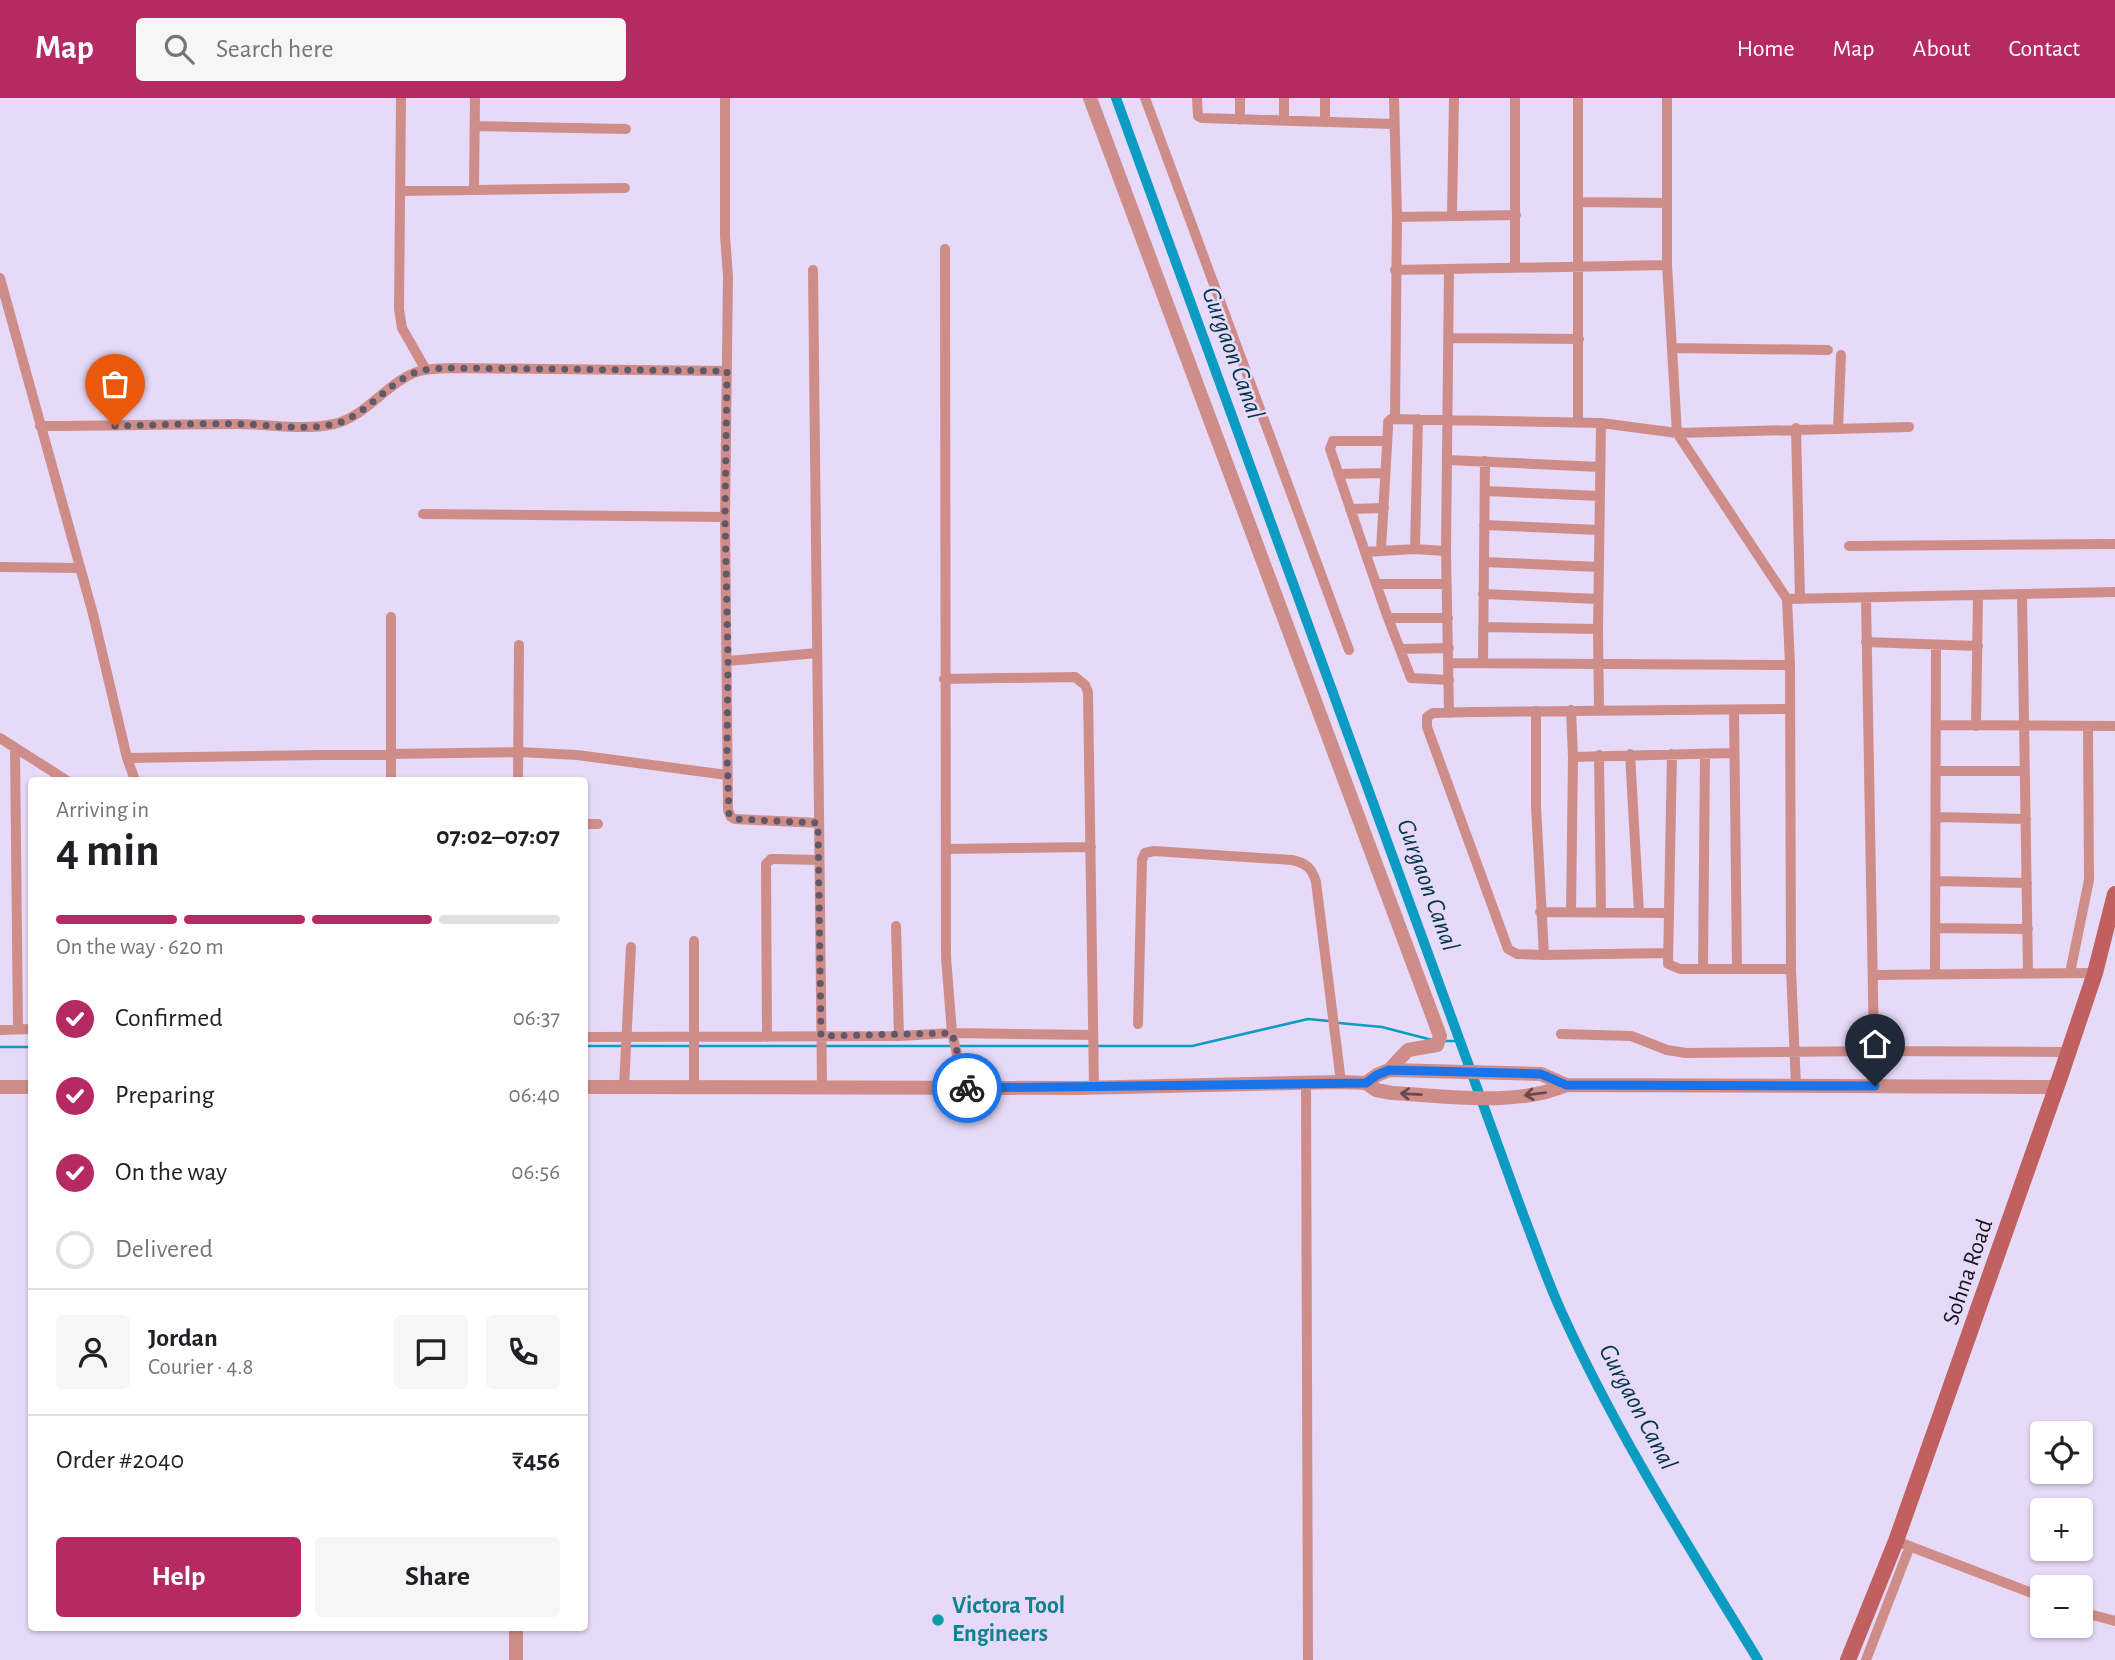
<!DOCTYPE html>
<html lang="en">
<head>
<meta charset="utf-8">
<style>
  body { margin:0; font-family:"Alegreya Sans",sans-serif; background:#f6f6f6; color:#202124; height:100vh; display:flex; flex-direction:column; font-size:26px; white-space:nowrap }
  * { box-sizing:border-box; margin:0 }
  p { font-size:23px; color:#757577 }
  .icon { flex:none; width:38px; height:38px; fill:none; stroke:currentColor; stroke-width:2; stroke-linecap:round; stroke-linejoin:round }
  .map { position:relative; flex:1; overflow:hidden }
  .details { position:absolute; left:28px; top:679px; width:560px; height:854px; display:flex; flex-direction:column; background:#fff; border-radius:7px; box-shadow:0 2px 5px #0004 }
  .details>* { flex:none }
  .buttons { position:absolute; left:2030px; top:1323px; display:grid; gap:14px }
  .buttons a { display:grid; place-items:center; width:63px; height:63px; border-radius:7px; background:#fff; box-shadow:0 2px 5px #0004; font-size:35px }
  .pin { position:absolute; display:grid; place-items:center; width:60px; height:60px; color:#fff; margin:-72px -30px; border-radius:50% 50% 50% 0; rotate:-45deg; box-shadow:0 0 7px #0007 }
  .pin .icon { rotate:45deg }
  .courier { position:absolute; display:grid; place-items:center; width:70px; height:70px; margin:-35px; border:5px solid #1a73e8; border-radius:50%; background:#fff; color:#222; box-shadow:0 2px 9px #0007 }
  .headline em { font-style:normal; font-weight:600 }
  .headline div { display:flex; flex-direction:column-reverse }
  .headline { display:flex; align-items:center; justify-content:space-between; height:119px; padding:0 28px }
  h1 { font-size:46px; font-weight:600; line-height:52px }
  .bar { display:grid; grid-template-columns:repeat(4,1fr); gap:10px 7px; align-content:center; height:84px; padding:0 28px }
  .bar i { height:9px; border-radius:5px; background:#e0e0e0 }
  .bar .active { background:#b62a63 }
  .bar p { grid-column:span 4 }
  .line { display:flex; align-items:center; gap:18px; padding:0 28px; border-top:2px solid #e0e0e0 }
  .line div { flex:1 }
  .round { display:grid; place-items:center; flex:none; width:74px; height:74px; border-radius:7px; background:#f6f6f6 }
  ol { padding:0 28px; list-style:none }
  li { display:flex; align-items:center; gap:21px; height:77px }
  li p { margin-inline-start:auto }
  li .icon { padding:7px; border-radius:50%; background:#b62a63; color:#fff; stroke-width:4 }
  li:last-child { color:#757577 }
  li i { width:38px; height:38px; border:4px solid #e0e0e0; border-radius:50% }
  .action { display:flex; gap:14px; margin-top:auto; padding:14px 28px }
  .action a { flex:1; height:80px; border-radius:7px; background:#b62a63; color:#fff; font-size:28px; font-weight:600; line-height:80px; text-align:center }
  .action a+a { background:#f6f6f6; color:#202124 }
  header { display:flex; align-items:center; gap:42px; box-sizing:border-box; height:98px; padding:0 35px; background:#b62a63; color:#fff }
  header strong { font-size:33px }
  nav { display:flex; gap:38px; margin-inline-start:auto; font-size:24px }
  .search { width:490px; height:63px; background:#f6f6f6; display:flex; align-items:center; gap:18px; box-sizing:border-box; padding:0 24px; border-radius:7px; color:#757577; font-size:26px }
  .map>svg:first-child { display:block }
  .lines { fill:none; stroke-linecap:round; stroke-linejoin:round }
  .stream { stroke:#0c9bc3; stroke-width:2.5 }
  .canal { stroke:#0c9bc3; stroke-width:10 }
  .minor { stroke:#cf8d8a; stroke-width:10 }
  .tertiary { stroke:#cf8d8a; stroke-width:14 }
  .secondary { stroke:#c06160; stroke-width:16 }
  .oneway { stroke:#6a4a4f }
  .done { stroke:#60596a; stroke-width:7; stroke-dasharray:0 12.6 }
  .route { stroke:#1a73e8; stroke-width:9 }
  .culture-dot { fill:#0f9aa8; stroke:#e7daf8; stroke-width:2.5 }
  .labels { text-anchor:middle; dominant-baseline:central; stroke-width:5; stroke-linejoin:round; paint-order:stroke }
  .street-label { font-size:24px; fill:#18141e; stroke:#e7daf8 }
  .culture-label { font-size:24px; font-weight:bold; fill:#0d838f; stroke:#e7daf8; text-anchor:start }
  .water-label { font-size:26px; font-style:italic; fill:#003647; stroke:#e7daf8 }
</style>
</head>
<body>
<header>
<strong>Map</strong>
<div class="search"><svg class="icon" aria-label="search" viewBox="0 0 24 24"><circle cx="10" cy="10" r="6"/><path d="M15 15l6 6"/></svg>Search here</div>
<nav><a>Home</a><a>Map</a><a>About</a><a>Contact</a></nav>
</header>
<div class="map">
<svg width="2115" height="1562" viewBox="0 0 2115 1562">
  <rect width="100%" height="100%" fill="#e7daf8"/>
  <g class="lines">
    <path class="stream" d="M1339 925 1382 929 1432 942
      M1445 943H1459
      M584 948H621
      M628 948H691
      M698 948H817
      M824 948H950
      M957 948H1090
      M1097 948H1192L1308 921 1329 923
      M0 949H32"/>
    <path class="canal" d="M1116 0 1523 1116C1536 1149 1547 1183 1562 1215 1617 1336 1689 1449 1758 1562"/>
    <path class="minor" d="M401 0 399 211 402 230 426 272
      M725 0V138L728 178 725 419 728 712 731 719 735 721 819 725
      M1145 0 1349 552
      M1197 0 1198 18 1202 20 1394 26
      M1394 0 1397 119 1395 321
      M1515 0V170
      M1667 0V167L1677 335 1787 501 1790 567 1791 871 1796 988
      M1240 22V0
      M1284 23V0
      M1325 24V0
      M475 28 626 31
      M474 90 475 0
      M401 93 625 90
      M1579 104 1667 105
      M1452 117 1454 0
      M1397 119 1516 117
      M945 151 946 859 952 935 965 990
      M813 172 822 988
      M1395 172 1667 167
      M0 180 93 516 127 660 135 682
      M1449 240 1579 241
      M1672 250 1828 252
      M1578 324V0
      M40 328C106 328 172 326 238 326 269 326 303 333 334 326 365 319 385 287 414 275 425 270 439 271 451 270L727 273
      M1796 330 1800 501
      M1838 331 1841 257
      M1448 362 1600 369
      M1338 376 1385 375
      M1485 393 1600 398
      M1350 411 1384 410
      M423 416 725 419
      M1484 427 1599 432
      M1849 448 2115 446
      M1415 451 1418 321
      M1381 452 1388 330V324L1391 321 1601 325 1677 335 1909 329
      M1446 453 1415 451 1365 454 1388 520H1448
      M1365 454 1330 351 1333 343H1387
      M1484 464 1599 469
      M0 469 80 470
      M1377 486H1446
      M1483 496 1598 501
      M2022 496 2028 876
      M1866 500 1874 953
      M1787 501 2115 494
      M391 519V682
      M1388 520 1411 580 1449 582
      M1483 529 1598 531
      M1866 544 1978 548
      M1400 551 1449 550
      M728 563 817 555
      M1483 564 1485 363
      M1450 565 1790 567
      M944 581 1075 579 1085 587 1088 594 1094 990
      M1599 611 1598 531 1601 325
      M1734 612 1737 870
      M1536 613V709L1544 857
      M1449 615 1446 453 1449 171
      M1937 627 2115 628
      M1976 628 1978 497
      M0 640 66 682
      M15 650 18 931
      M1630 656 1639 814
      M1672 656 1668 866 1680 871H1791
      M1599 657 1601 813
      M1573 659 1733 655
      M127 660 519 654 577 657 727 677
      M1937 673H2025
      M518 682 519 547
      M1936 719 2026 721
      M584 726H598
      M946 751 1091 749
      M1935 783 2027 785
      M1540 814 1669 815
      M1571 814 1573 659 1571 612
      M896 828 899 938
      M1935 830 2028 831
      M1668 855 1544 857 1517 856 1508 851 1427 629V619L1433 615 1474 614 1789 611
      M1703 870 1705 656
      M2070 875 2089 782 2088 629
      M1935 876 1936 547
      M1873 877 2095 875
      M1138 926 1142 762 1145 755 1154 753 1292 762C1306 765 1312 770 1316 784L1341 984
      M0 932 32 931
      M1561 936 1631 938 1667 952 1686 955 1874 953 2069 954
      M584 939 899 938 952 935 1093 937
      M767 939 766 766 771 761H775L819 762
      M1306 986 1308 1562
      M624 989 631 849
      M694 989V843
      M1896 1443 2042 1499
      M2081 1514 2115 1523
      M1866 1562 1910 1448"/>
    <path class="tertiary" d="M1090 0 1440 938 1437 947 1408 952 1389 972
      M1366 985 1377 977 1389 972 1541 976 1566 987 2057 989
      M0 989H32
      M584 989 1078 990 1341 984 1366 985 1376 992 1392 995C1445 998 1516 1009 1566 987
      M516 1530V1562"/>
    <path class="secondary" d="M1848 1562 1896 1443 2060 979 2095 875 2115 796"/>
  </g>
  <defs><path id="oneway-shaft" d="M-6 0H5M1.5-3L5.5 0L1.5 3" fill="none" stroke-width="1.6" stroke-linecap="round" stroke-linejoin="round" transform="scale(1.75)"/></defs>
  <g class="oneway">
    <use href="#oneway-shaft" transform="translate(1411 996) rotate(-177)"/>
    <use href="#oneway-shaft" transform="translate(1535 996) rotate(173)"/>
  </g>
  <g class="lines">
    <path class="done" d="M115 328C158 327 201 325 243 326 272 327 305 333 334 326 365 319 385 287 414 275 425 270 439 271 451 270L727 273 725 419 728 563 727 656 729 716 735 721 818 725 821 938 952 935 967 990"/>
    <path class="route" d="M967 990 1366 985 1377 977 1389 972 1541 976 1566 987 1875 988"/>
  </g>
  <circle class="culture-dot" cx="938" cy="1522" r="7"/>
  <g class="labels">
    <g class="street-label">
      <text transform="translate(1968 1174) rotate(-71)">Sohna Road</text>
    </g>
    <g class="culture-label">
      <text x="952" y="1508">Victora Tool<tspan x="952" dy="28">Engineers</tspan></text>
    </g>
    <g class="water-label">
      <text transform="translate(1233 255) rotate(70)">Gurgaon Canal</text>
      <text transform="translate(1428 787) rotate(70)">Gurgaon Canal</text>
      <text transform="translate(1638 1309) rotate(62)">Gurgaon Canal</text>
    </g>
  </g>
</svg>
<div class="buttons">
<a><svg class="icon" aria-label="locate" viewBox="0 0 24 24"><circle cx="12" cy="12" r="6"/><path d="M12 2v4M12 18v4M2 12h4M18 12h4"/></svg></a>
<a>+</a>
<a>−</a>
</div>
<div class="pin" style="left:115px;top:328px;background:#ea580c"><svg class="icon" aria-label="bag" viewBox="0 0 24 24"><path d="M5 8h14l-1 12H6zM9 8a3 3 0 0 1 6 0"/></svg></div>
<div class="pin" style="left:1875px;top:988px;background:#1f2937"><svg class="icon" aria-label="home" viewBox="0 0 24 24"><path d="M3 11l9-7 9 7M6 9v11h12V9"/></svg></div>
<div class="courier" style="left:967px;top:990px"><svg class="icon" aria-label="bike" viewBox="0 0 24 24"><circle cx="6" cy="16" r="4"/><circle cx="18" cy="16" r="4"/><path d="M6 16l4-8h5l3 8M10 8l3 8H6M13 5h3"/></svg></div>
<section class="details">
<div class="headline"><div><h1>4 min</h1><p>Arriving in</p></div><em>07:02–07:07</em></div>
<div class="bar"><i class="active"></i><i class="active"></i><i class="active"></i><i></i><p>On the way · 620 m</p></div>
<ol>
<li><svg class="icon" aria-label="check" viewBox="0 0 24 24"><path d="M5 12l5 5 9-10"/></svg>Confirmed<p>06:37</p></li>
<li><svg class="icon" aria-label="check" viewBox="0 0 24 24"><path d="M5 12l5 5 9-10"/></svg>Preparing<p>06:40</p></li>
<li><svg class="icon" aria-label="check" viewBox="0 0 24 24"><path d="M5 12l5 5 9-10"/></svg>On the way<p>06:56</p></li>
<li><i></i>Delivered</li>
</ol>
<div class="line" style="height:126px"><a class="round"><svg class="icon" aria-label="person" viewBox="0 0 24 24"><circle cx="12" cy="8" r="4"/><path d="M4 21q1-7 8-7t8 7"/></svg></a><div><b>Jordan</b><p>Courier · 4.8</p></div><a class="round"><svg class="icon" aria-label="chat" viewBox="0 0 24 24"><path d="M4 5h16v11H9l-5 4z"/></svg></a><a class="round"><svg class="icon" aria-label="phone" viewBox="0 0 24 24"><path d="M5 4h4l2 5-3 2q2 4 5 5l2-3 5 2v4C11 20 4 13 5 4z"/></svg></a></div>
<div class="line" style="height:91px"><div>Order #2040</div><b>₹456</b></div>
<div class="action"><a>Help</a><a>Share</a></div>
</section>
</div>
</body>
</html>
